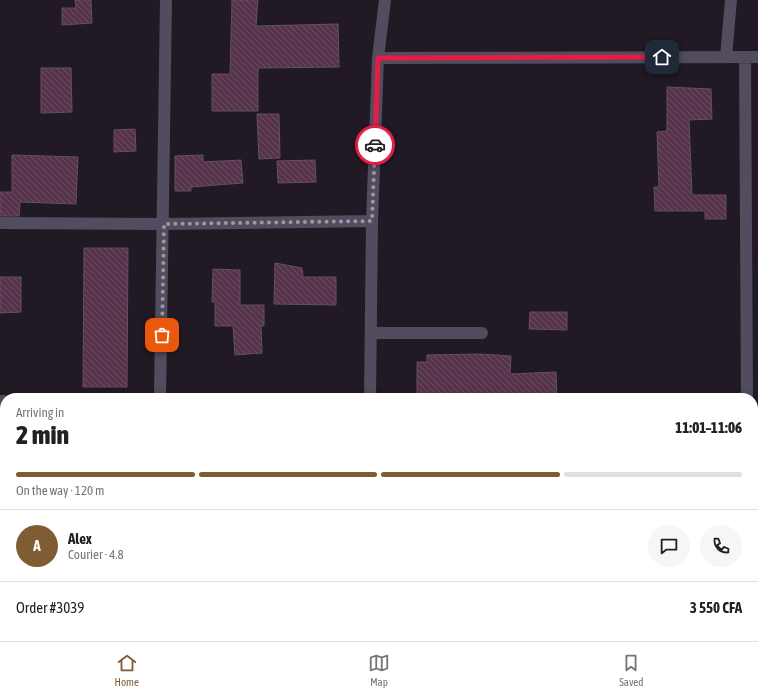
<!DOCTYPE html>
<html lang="en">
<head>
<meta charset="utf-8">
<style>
  body { margin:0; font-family:"Asap Condensed",sans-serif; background:#f6f6f6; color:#202124; height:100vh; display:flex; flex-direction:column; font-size:15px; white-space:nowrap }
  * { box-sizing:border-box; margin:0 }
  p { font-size:13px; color:#757577 }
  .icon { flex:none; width:22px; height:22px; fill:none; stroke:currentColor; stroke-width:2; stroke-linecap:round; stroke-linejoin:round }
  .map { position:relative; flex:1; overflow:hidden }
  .details { position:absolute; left:0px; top:393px; width:758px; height:248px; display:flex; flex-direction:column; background:#fff; border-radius:16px 16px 0 0; box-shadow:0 2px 10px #0003 }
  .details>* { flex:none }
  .pin { position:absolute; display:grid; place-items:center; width:34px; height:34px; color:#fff; margin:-17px; border-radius:8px; box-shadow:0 2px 6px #0006 }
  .courier { position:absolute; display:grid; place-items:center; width:40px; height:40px; margin:-20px; border:3px solid #e11d48; border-radius:50%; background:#fff; color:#222; box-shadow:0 1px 5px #0007 }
  .head em { font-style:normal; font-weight:800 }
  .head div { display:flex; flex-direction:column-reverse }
  .head { display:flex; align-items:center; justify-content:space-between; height:68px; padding:0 16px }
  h1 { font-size:26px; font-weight:800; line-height:30px }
  .bar { display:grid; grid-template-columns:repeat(4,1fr); gap:6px 4px; align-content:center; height:48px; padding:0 16px }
  .bar i { height:5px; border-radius:3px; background:#e0e0e0 }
  .bar .active { background:#7f5c32 }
  .bar p { grid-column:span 4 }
  .line { display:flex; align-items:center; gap:10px; padding:0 16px; border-top:1px solid #e0e0e0 }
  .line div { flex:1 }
  .round { display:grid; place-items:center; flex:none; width:42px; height:42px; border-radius:21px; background:#f6f6f6 }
  .menu { display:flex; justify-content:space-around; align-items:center; height:56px; border-top:1px solid #e0e0e0; background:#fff; font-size:11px; color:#757577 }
  .menu a { display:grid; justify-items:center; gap:2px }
  .menu .active { color:#7f5c32 }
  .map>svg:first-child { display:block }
  .building { fill:url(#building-back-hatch); stroke:#60525b }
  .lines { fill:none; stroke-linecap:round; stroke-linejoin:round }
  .street { stroke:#514d5e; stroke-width:12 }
  .done { stroke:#9e98a0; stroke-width:4; stroke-dasharray:0 7.2 }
  .route { stroke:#e11d48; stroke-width:5 }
</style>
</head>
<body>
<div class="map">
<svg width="758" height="641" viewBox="0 0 758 641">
  <defs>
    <pattern id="building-back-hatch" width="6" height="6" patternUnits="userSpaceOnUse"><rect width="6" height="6" fill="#56334b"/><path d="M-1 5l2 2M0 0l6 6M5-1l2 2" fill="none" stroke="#6e5065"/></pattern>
  </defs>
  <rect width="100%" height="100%" fill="#211924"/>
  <path class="building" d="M75 0H91L92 23 62 25V8H76Z
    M232 0H258L256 26 338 24 339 67 258 68V111H212V74H230Z
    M41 68H71L72 112 41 113Z
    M667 87 711 89 712 119 689 120 692 195H726V219H705V211H655L654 187H659L657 132 667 131Z
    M257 114H279L280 158 259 159Z
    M135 129 136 151 114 152V130Z
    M12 155 78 157 76 204 20 202 19 216H0V192H12Z
    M203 155V162L241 160 243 183 191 187V191H175V156Z
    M315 160 316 182 278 183 277 161Z
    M84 248H128L127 387H83Z
    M275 263 302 268 303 277H336V305L274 304Z
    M213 269 240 270V305H264V326H261L262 353 235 355 233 326H215V302H212Z
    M0 277H21V312L0 313Z
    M530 312H567V330L529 329Z
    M480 354 511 356 510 374 556 372 557 398H417V362H427V355Z"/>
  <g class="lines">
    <path class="street" d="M726 57 731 0
      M745 57 747 398
      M378 58 758 57
      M0 223 164 224 372 221
      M372 333H482
      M160 398 166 0
      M370 398 372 221 378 58 385 0
      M0 401H5
      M753 487H758
      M0 578H5
      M156 641V636
      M366 641V636
      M544 641V636
      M726 641V636"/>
  </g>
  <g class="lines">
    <path class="done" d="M162 335 164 224 372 221 375 145"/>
    <path class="route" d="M375 145 378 58 662 57"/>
  </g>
</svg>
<div class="pin" style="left:162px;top:335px;background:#ea580c"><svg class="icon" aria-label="bag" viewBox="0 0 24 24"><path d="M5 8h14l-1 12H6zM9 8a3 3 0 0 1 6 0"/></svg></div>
<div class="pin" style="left:662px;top:57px;background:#1f2937"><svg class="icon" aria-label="home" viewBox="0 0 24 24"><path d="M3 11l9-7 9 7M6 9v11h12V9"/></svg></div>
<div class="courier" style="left:375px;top:145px"><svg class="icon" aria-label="car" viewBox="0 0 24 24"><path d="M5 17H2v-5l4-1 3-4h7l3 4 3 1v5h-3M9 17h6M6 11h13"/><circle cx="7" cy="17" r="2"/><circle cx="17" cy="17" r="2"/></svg></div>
<section class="details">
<div class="head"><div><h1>2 min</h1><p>Arriving in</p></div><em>11:01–11:06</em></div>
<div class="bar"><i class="active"></i><i class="active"></i><i class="active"></i><i></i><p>On the way · 120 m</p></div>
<div class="line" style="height:72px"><b class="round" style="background:#7f5c32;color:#fff">A</b><div><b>Alex</b><p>Courier · 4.8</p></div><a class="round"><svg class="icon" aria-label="chat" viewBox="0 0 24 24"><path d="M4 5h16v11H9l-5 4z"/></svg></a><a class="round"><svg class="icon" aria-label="phone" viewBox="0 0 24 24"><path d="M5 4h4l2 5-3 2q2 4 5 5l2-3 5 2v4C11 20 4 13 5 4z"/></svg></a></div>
<div class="line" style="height:52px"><div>Order #3039</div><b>3 550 CFA</b></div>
</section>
</div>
<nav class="menu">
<a class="active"><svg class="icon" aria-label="home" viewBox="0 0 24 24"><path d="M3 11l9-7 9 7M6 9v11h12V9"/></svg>Home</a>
<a><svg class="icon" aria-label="map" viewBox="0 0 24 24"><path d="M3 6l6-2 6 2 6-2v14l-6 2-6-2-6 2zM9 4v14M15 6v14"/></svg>Map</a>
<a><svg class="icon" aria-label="saved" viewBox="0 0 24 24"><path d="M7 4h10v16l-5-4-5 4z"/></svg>Saved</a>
</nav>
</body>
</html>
